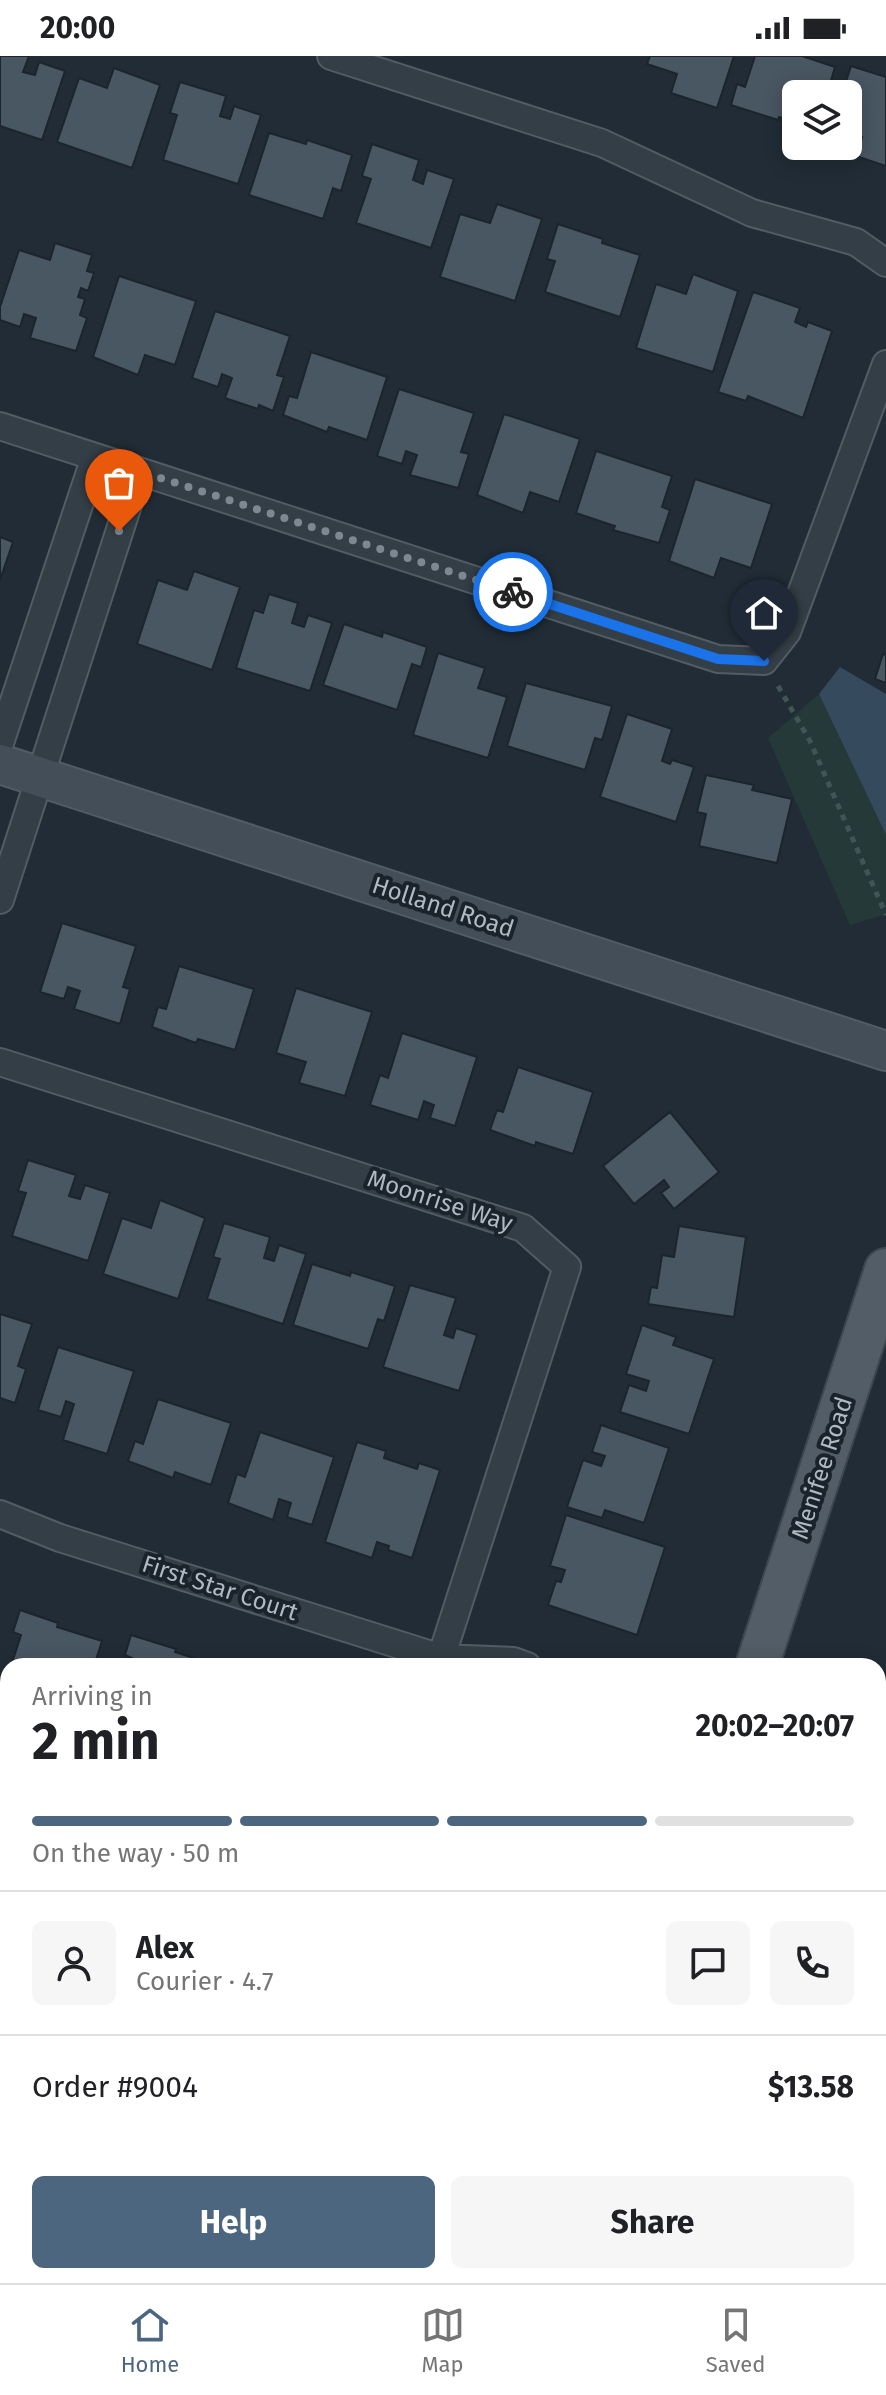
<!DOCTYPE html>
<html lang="en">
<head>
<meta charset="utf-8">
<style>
  body { margin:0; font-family:"Fira Sans",sans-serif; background:#f6f6f6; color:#202124; height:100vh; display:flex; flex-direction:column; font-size:30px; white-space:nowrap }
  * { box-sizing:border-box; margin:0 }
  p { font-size:26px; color:#757577 }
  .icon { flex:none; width:44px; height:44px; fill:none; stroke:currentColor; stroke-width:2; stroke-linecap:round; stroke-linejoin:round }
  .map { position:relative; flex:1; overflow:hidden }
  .details { position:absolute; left:0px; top:1602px; width:886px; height:626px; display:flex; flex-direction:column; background:#fff; border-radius:24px 24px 0 0; box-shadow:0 4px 20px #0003 }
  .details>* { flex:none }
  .tools { position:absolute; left:782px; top:24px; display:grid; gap:16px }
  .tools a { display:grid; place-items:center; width:80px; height:80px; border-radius:12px; background:#fff; box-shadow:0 4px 20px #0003; font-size:40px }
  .pin { position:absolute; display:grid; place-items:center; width:68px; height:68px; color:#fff; margin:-82px -34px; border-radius:50% 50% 50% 0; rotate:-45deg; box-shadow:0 0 8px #0007 }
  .pin .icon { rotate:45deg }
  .courier { position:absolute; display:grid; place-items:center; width:80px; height:80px; margin:-40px; border:6px solid #1a73e8; border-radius:50%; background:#fff; color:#222; box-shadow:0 2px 10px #0007 }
  .summary em { font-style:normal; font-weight:700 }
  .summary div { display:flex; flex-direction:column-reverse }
  .summary { display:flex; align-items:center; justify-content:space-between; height:136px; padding:0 32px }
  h1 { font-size:52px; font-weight:700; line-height:60px }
  .bar { display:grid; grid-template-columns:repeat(4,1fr); gap:12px 8px; align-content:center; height:96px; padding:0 32px }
  .bar i { height:10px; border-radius:6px; background:#e0e0e0 }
  .bar .on { background:#4d6680 }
  .bar p { grid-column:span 4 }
  .line { display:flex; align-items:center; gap:20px; padding:0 32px; border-top:2px solid #e0e0e0 }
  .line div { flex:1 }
  .round { display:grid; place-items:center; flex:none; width:84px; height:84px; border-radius:12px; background:#f6f6f6 }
  .primary-button { display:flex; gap:16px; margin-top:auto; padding:16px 32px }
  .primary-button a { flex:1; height:92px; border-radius:12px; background:#4d6680; color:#fff; font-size:32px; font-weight:700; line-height:92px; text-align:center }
  .primary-button a+a { background:#f6f6f6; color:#202124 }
  .status { display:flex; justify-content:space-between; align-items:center; height:56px; padding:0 40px; background:#fff; direction:ltr }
  .status svg { height:22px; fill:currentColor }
  .menu { display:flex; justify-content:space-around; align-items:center; height:112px; border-top:2px solid #e0e0e0; background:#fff; font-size:22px; color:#757577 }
  .menu a { display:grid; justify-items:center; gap:4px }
  .menu .on { color:#4d6680 }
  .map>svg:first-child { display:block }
  .green { fill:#243938 }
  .water { fill:#354a5c }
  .building { fill:#495762; stroke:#1c252d; stroke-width:2 }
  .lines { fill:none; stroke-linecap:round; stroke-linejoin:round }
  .street-casing { stroke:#525c64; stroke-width:30 }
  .secondary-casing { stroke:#525c64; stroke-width:42 }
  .primary-casing { stroke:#3e4750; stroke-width:46 }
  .path { stroke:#425556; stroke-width:5; stroke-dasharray:6 6; stroke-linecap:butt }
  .street { stroke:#343e46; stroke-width:26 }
  .secondary { stroke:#434e59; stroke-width:38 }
  .primary { stroke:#525d67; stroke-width:42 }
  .done { stroke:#7d8892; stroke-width:8; stroke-dasharray:0 14.4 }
  .route { stroke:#1a73e8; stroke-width:10 }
  .labels { text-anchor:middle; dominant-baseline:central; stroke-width:8; stroke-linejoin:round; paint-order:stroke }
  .street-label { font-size:24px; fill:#afb9c3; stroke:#1a232b }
</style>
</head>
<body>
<div class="status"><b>20:00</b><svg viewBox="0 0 49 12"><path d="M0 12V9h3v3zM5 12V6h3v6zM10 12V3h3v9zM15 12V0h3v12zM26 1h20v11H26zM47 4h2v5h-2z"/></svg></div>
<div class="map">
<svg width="886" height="2227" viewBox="0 0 886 2227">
  <rect width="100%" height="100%" fill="#212c36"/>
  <path class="green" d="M819 638 886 779V858L850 869 768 682Z
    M878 2091 886 2094V2227H617L619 2220H878Z"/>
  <path class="water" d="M840 611 886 638V779L819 638Z"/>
  <path class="building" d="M0 0H29L23 16 35 19 39 6 65 15 42 84 0 70Z
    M650 0H734L717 52 671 37 677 18 647 8Z
    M755 0H802L835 11 827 38H796V66L779 61 778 64 731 49 737 28 745 31Z
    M851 10 886 21V110L856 100 862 81 848 76V38H842Z
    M114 12 160 29 132 112 57 86 79 22 107 32Z
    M180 26 226 40 220 60 230 63 234 50 261 59 238 128 163 104 177 59 170 57Z
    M269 77 306 88 307 84 352 99 341 135 333 132 323 163 249 139Z
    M372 88 419 104 413 124 423 128 427 114 454 123 431 192 356 167 371 123 362 120Z
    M497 148 542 163 515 245 440 221 460 158 490 167Z
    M558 168 603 183 602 187 640 199 620 261 545 236 555 205 547 203Z
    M55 187 92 199 87 215 94 217 88 235 81 232 78 241 85 243 80 259 87 262 76 295 30 282 36 262 24 258 20 271 0 264V251L19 194 50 204Z
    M693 218 738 235 713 316 636 292 656 228 686 238Z
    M119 220 196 245 175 309 145 299 138 319 93 301Z
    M753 236 800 252 795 266 806 271 808 266 832 275 803 362 748 340 746 345 718 336Z
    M215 255 290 280 277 319 284 321 273 355 259 349 258 353 225 342 232 322 222 318 218 331 192 322Z
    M311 296 387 321 367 384 329 371 327 376 283 359 289 340 297 342Z
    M399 333 474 357 461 396 469 398 458 432 410 419 417 399 406 395 402 408 377 400Z
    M504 358 580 383 559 446 530 436 523 457 477 439Z
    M596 395 672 420 662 451 670 454 659 487 613 474 615 470 576 457Z
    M695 423 772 448 751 512 721 502 714 522 669 505Z
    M0 481 13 486 0 524Z
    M194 515 240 531 212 614 137 588 158 524 187 534Z
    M269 538 298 547 292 567 304 571 308 559 332 567 310 635 236 612 254 554 263 557Z
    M344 568 382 581 383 576 427 591 421 611 412 608 397 654 323 629Z
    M438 597 485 612 478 632 507 641 488 702 413 679Z
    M883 598 886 599V627L875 623Z
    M526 627 612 650 602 684 595 682 585 714 507 690Z
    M627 658 672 673 662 705 670 708 672 704 694 711 676 766 600 741Z
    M706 719 754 729 752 734 792 743 777 807 699 790 706 758 697 756Z
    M62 867 136 890 123 931 130 933 120 968 74 953 80 935 68 931 64 943 40 936Z
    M179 910 254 933 235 994 198 983 196 987 152 971 158 951 166 953Z
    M296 932 372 956 345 1040 299 1027 306 1006 276 997Z
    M402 977 477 1001 455 1070 430 1062 434 1049 424 1045 418 1064 370 1049 380 1019 388 1022Z
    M518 1011 593 1036 573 1098 536 1086 535 1090 490 1074 497 1054 503 1056Z
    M670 1056 719 1116 674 1153 661 1137 669 1131 664 1124 634 1148 603 1110Z
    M28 1104 76 1119 69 1140 80 1143 85 1129 110 1137 88 1205 12 1180 26 1137 18 1135Z
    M160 1144 205 1162 178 1243 103 1218 122 1162 151 1172Z
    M224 1167 270 1181 264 1202 274 1205 279 1189 306 1198 283 1268 207 1243 220 1203 213 1201Z
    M679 1170 746 1181 734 1261 648 1248 651 1231 657 1232 662 1199 674 1201Z
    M312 1208 350 1220 351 1216 395 1230 384 1265 378 1263 368 1293 293 1269Z
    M410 1229 456 1242 444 1279 453 1282 456 1272 477 1279 459 1335 383 1311Z
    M0 1258 32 1268 18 1310 26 1313 15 1347 0 1342Z
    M642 1269 676 1281 673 1289 714 1303 689 1378 620 1356 629 1329 646 1335 649 1325 626 1318Z
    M58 1291 134 1315 107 1398 63 1384 74 1348 66 1345 61 1361 38 1354Z
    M158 1343 231 1367 211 1429 175 1416 173 1422 128 1405 135 1385 143 1388Z
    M601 1369 669 1392 644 1467 605 1454 602 1462 567 1451 583 1404 601 1410 605 1400 592 1396Z
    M260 1376 334 1401 312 1469 287 1461 291 1447 279 1443 273 1464 228 1447 237 1418 245 1421Z
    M357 1386 386 1395 384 1402 417 1413 419 1407 440 1414 412 1502 388 1494 389 1490 377 1486 372 1502 325 1486Z
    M566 1459 665 1491 637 1579 548 1549 556 1525 561 1526 565 1514 550 1510Z
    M20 1554 58 1567 57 1571 102 1585 94 1610H11L21 1579 13 1576Z
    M131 1579 176 1593 175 1596 213 1608 212 1610H130L132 1602 125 1599Z
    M886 1614V1683L878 1680V1640Z
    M886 1826V1921L878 1918V1850Z
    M288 2220H320L346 2227H286Z"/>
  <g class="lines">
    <defs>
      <path id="street" d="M331 0 602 87 752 157 856 186 886 207
        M0 370 718 603 764 605 787 576 886 308
        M0 687 95 401
        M0 844 139 415
        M0 1006 523 1172 567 1211 441 1602
        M0 1458 60 1482 441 1602 455 1610
        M441 1602 513 1605 527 1610
        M878 1745 886 1748
        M202 2227 203 2220"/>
      <path id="secondary" d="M0 708 886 995"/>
      <path id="primary" d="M757 1610 886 1214
        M550 2227 553 2220"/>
    </defs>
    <use href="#street" class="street-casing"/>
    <use href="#secondary" class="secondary-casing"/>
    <use href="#primary" class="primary-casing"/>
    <path class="path" d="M778 630 810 685 886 859"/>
    <use href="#street" class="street"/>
    <use href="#secondary" class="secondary"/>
    <use href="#primary" class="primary"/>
  </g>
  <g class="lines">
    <path class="done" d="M119 475 139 415 513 536"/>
    <path class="route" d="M513 536 718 603 764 605"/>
  </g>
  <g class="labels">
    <g class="street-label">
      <text transform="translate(443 851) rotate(18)">Holland Road</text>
      <text transform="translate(440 1145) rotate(18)">Moonrise Way</text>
      <text transform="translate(822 1412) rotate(-72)">Menifee Road</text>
      <text transform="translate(220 1532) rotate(18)">First Star Court</text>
    </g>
  </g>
</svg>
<div class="tools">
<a><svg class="icon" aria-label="layers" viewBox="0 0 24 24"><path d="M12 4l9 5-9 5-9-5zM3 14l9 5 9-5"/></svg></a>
</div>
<div class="pin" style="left:119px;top:475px;background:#ea580c"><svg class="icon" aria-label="bag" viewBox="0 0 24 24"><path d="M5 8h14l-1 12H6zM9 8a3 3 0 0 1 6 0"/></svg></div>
<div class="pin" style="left:764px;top:605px;background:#1f2937"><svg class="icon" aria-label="home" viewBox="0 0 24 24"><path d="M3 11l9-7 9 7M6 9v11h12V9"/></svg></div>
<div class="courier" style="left:513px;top:536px"><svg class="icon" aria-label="bike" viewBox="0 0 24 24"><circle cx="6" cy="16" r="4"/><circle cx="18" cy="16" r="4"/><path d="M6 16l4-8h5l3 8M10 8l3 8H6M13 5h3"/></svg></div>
<section class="details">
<div class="summary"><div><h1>2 min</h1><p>Arriving in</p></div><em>20:02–20:07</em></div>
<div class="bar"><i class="on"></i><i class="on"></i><i class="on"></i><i></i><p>On the way · 50 m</p></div>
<div class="line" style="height:144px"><a class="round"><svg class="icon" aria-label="person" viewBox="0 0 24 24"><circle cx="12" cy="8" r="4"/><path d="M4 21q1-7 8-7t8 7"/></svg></a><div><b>Alex</b><p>Courier · 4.7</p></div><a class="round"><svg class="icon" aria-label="chat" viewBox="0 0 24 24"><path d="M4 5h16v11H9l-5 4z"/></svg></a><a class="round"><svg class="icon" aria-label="phone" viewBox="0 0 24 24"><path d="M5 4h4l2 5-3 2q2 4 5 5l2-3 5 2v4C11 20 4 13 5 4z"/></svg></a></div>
<div class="line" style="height:104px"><div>Order #9004</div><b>$13.58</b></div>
<div class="primary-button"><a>Help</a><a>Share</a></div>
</section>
</div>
<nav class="menu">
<a class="on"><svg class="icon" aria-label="home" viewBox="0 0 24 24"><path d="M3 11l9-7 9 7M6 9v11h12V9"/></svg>Home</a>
<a><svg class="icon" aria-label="map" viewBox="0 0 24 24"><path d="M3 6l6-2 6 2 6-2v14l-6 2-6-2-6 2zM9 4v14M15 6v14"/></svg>Map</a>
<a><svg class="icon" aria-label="saved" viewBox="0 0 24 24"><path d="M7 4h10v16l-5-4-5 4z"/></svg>Saved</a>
</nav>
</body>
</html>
